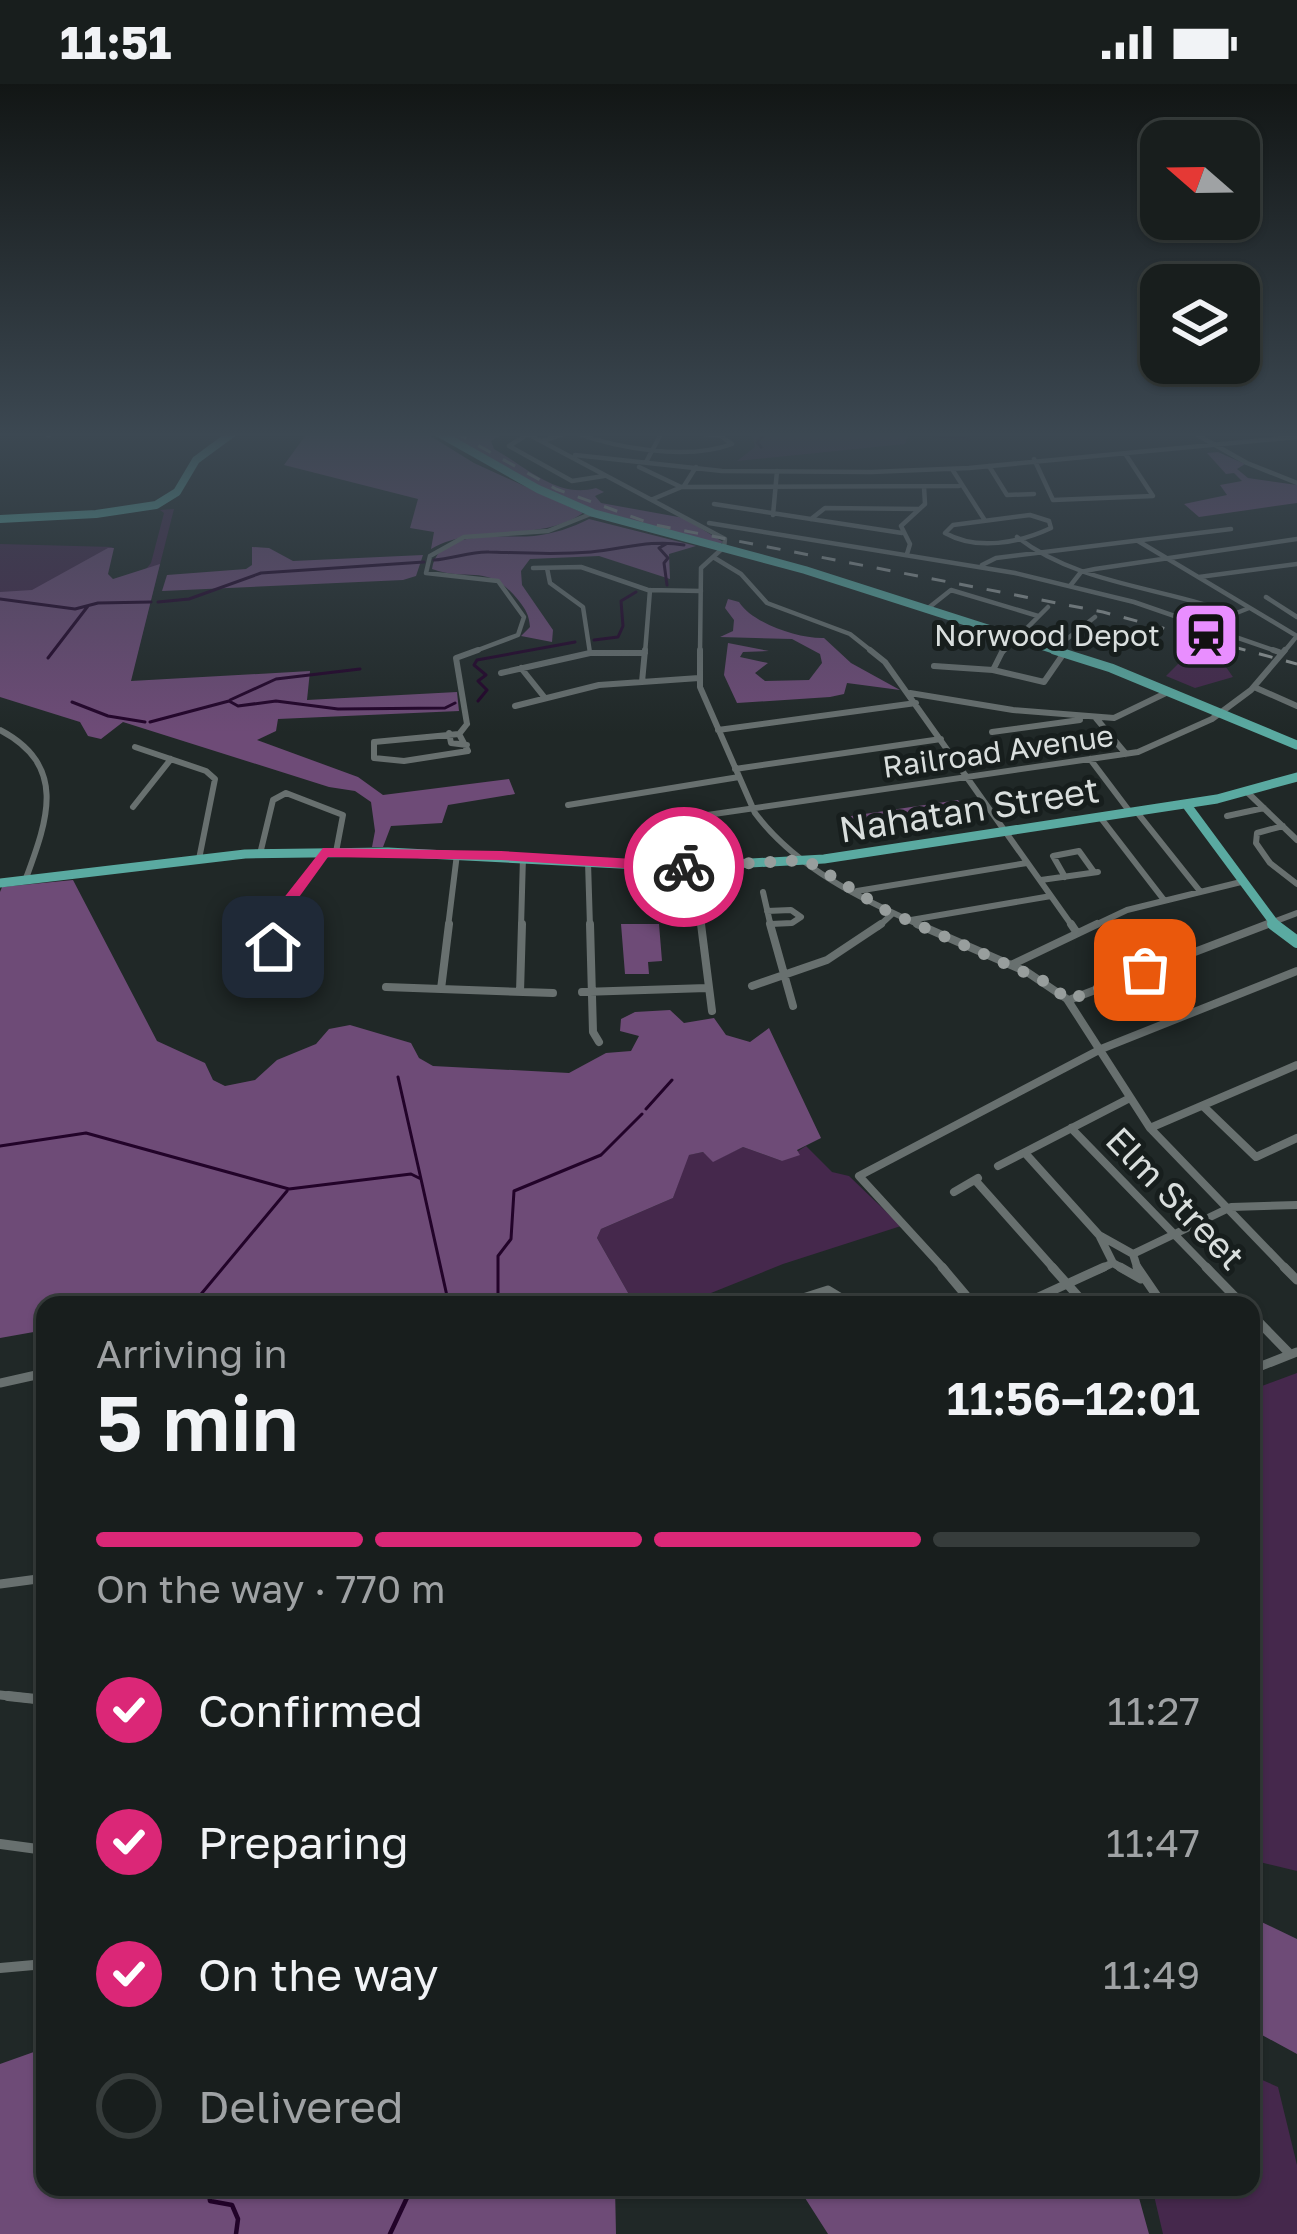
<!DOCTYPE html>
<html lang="en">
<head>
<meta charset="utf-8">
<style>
  body { margin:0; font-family:"Golos Text",sans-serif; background:#212726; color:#f1f3f6; height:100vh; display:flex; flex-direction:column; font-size:45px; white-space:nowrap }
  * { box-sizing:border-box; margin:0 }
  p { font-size:39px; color:#9fa2a4 }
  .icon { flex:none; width:66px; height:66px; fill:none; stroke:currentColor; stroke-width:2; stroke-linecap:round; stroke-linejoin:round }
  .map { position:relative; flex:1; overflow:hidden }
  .drawer { position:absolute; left:36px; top:1212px; width:1224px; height:900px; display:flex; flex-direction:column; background:#181e1d; border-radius:24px; box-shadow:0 3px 9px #0004,0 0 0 3px #363c3b }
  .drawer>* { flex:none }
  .needle { width:78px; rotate:290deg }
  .buttons { position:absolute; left:1140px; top:36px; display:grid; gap:24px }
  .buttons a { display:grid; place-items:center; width:120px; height:120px; border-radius:24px; background:#181e1d; box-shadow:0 3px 9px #0004,0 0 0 3px #363c3b; font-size:60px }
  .pin { position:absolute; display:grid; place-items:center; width:102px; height:102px; color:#fff; margin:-51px; border-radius:24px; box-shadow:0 6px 18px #0006 }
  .courier { position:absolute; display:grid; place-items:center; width:120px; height:120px; margin:-60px; border:9px solid #db2777; border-radius:50%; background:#fff; color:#222; box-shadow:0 3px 15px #0007 }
  .headline em { font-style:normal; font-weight:600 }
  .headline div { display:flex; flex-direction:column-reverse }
  .headline { display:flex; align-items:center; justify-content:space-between; height:204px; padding:0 60px }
  h1 { font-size:78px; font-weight:600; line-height:90px }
  .bar { display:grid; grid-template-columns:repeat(4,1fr); gap:18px 12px; align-content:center; height:144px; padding:0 60px }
  .bar i { height:15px; border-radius:9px; background:#363c3b }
  .bar .active { background:#db2777 }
  .bar p { grid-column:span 4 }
  ol { padding:0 60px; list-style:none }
  li { display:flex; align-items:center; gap:36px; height:132px }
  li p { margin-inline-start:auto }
  li .icon { padding:12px; border-radius:50%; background:#db2777; color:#fff; stroke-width:4 }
  li:last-child { color:#9fa2a4 }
  li i { width:66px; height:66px; border:6px solid #363c3b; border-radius:50% }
  .status { display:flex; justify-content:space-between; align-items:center; height:84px; padding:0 60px; background:#181e1d; direction:ltr }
  .status svg { height:33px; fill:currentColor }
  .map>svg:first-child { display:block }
  .green { fill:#45284c }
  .forest { fill:#6e4b77 }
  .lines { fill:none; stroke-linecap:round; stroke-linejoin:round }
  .stream-far1 { stroke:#220329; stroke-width:3 }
  .stream { stroke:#220329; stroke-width:4.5 }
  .minor-far4 { stroke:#68706f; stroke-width:4.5 }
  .minor-far3 { stroke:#68706f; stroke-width:6 }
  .minor-far2 { stroke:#68706f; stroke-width:8 }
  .minor-far1 { stroke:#68706f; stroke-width:9 }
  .minor { stroke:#68706f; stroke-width:10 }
  .major-far2 { stroke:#5aaaa1; stroke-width:8 }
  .major-far1 { stroke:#5aaaa1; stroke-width:9 }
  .major { stroke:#5aaaa1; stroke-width:12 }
  .rail { stroke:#929897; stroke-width:3; stroke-dasharray:14 14; stroke-linecap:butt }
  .route { fill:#db2777 }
  .done { stroke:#989e9d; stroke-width:12; stroke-dasharray:0 21.6 }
  .labels { text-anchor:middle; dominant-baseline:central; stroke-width:10; stroke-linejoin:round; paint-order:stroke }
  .far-poi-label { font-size:30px; fill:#d9dedd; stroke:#171e1d; text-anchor:end }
  .far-street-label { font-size:30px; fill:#d9dedd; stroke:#171e1d }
  .street-label { font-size:36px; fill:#d9dedd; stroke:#171e1d }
</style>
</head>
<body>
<div class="status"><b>11:51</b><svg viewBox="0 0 49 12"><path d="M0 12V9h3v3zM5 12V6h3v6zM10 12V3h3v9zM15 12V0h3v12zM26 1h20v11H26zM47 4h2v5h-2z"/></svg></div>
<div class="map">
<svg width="1297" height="2150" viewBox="0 0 1297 2150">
  <rect width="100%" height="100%" fill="#202827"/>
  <path class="green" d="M744 348H910L905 360 737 377 755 363 753 354Z
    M174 425 120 638 0 600V460L113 463 31 511 142 490 151 479 164 429 160 426Z
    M1204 563 1214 566 1233 593 1195 604 1166 592 1193 565Z
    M806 1062 832 1088 849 1092 901 1142 783 1180 681 1221H635L597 1154 601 1145 673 1114 688 1071 703 1068 713 1077 743 1063 782 1077Z
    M1297 1289V1787L1251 1776V1306Z
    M1251 1991 1278 2003 1297 2081V2150H1163L1152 2103H1251Z"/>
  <path class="forest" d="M308 348H424L474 379 583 429C537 460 479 438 431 465L434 448 410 444 418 415 284 381Z
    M444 348 501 351 491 357 494 365C525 382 557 415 596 404L604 408 595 412 601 419 684 434 723 458 719 461 599 428 518 393Z
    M1218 368 1245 380 1237 385 1248 394 1297 401V419L1199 433 1184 420 1227 411 1220 401 1242 397 1234 389 1226 390 1207 369Z
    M589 435 696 462 669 470 670 495 599 472 530 475 521 487 522 501 553 546 552 558 521 552 530 543C529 531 526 526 519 517 487 477 471 499 432 485 438 443 504 455 534 452 553 450 571 444 589 435Z
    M252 463 269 464 293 477 423 471 416 492 403 496 162 507 167 491 246 485 252 481Z
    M108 464H114L108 490 113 495 160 480 131 597 310 587 307 616 457 608 459 627 278 635 276 647 257 656 358 693 383 711 509 695 515 710 448 721 442 739 391 742 383 763H372L375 747 371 718 355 707 329 703 123 638 101 655 88 652 80 638 0 613V508L32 506Z
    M728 515 739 518C752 539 799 555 824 554L851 579 900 606 847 599 844 610 830 613 737 619 724 591 728 559 769 567 743 568 740 573 768 579 755 589 765 597 809 596 822 579 820 570 792 555 720 553 733 547 734 536 725 524Z
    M958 716 968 730 911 739 903 728 879 730 889 743 881 745 886 755 852 751 842 742V736L851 732Z
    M73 796 157 957 205 979 213 996 225 1002 255 996 277 976 316 960 329 945 350 941 411 959 419 974 433 982 569 989 606 969 631 967 639 952 620 947 621 935 635 928 670 926 684 939 714 934 726 951 750 958 769 944 821 1054 797 1066 800 1071 782 1077 743 1063 713 1078 703 1068 689 1071 673 1114 601 1145 597 1154 635 1221H120L112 1215 101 1221H45V1246L0 1254V808L2 803Z
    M621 840H659L662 877 648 878 649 890H625Z
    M1251 1833 1297 1855V1970L1251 1945Z
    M45 1964V2103H615L616 2150H0V1980Z
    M798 2103H1136L1149 2150H828Z"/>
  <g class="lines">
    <path class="stream-far1" d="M915 350 969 355
      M761 363 757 358 767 348
      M666 460 659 464 668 474 664 479 667 501
      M434 476C452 475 472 467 489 468 524 469 556 471 591 468 623 465 652 455 684 461
      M0 515 75 525 98 519 151 518
      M158 518 189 515 261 489 424 478
      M594 556 618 553 623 542 621 517 636 508
      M48 574 88 522
      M230 616 276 595 360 585
      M478 617 487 606 478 597 486 591 474 581 477 576 575 558
      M72 618 108 632 145 638
      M150 638 229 617 238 622 276 617 338 625 445 624 455 619
      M398 993 421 1095
      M646 1025 672 996
      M0 1062 86 1049 289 1105 411 1090 421 1095 449 1221
      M192 1221 287 1107
      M498 1221V1172L511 1155 514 1107 601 1071 642 1030"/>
    <path class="stream" d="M208 2103 210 2117 232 2121 238 2135 236 2150
      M390 2150 412 2103"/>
    <path class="minor-far4" d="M524 348 725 455 724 463 701 484 700 569
      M572 348C617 364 686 377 732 360L721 352 688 348
      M1192 348 1247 379 1297 399
      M528 350 509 362 572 397 604 392
      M48 352 52 348
      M543 357 569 348
      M575 371 722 387 871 388 969 384 1297 353
      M1034 375 1053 416 1153 412 1126 371
      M646 378 662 348
      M989 382 1007 411 1034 410
      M639 383 681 403 959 402
      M952 385 984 435
      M653 415 684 402 696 383
      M714 420 902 449
      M773 431 777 387
      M1030 431 1049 437 1051 444C1019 459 977 467 945 449L953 441Z
      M811 435 825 424 919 425
      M709 439 1015 489 1134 518 1279 568
      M1017 453C1079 501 1163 503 1234 530L1249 524
      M1138 457 1297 552 1283 569
      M907 470 910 460 901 442 925 420 924 403
      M713 473 741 490 767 519 850 550 874 569
      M982 481 996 474 1231 445
      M533 484 581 483 648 506 701 507
      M547 484 550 499 583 523 590 569
      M1199 493 1297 480
      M1070 502 1081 488 1095 485 1297 455
      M1266 513 1297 533
      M927 525 951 506 1038 532
      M1054 565 1095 533
      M470 569 518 551 524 533 498 497 426 489 430 472 464 453 548 447 593 429
      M645 569 650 506
      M1002 569 1048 523"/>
    <path class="minor-far3" d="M700 566V603L755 729C796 784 863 816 924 843
      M870 566 885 578 1073 843
      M1273 566 1279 568
      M934 582 993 586 1044 598 1064 569
      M521 584 545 614
      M993 586 1003 566
      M501 589 590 569H645
      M642 598 645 566
      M1254 603 1297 622
      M910 609 1013 626 1114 634 1168 608
      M515 622 599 601 699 594
      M1095 633 1126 670
      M467 640 456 574 478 566
      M0 646C69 682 47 737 25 797
      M718 646 916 619
      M992 648 1080 636
      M449 649 451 659 467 661
      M459 650 468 667 404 677 374 674V658Z
      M459 650 467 640 460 649
      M135 663 206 687 215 695 199 775
      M1090 675 1130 728
      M735 685 941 655
      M1247 708 1297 756
      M568 721 739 693
      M133 723 171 675
      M1136 727 1199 806
      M1227 732 1264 724
      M1100 733 1164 816
      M666 737 1138 668 1212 635 1251 606 1285 566
      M1283 742 1257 749 1256 759 1270 779 1297 800
      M260 770 273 716 286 709 343 731 336 768
      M588 778 590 843
      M693 783 701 843
      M1065 793 1053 772 1079 767 1094 788
      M1041 796 1098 788
      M857 807 1027 779
      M763 808 771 843
      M288 818 322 770
      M288 818 319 775
      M767 827 791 826 801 833 792 839 771 840
      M911 836 1051 812
      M272 843 288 818
      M279 843 288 818
      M448 843 457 770
      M521 843 523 773
      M878 843 892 830
      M1091 843 1127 826 1241 798
      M1260 843 1297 829"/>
    <path class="minor-far2" d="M273 840 263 878 277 874 280 840
      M590 840 593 948 599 958
      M701 840 712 927
      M770 840 793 922
      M917 840 1027 888 1067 915 1150 1044 1287 1186
      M1071 840 1077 849
      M1011 881 1097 840
      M752 902 827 876 881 840
      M386 903 553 909
      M441 905 449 840
      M520 908 522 840
      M582 908 707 904
      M1069 916 1268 840
      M1203 1022 1256 1073 1297 1054
      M1071 1044 1209 1186
      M1150 1044 1297 981
      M1025 1069 1099 1151 1133 1170 1138 1186
      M998 1082 1130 1014
      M975 1096 1055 1186
      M954 1108 978 1094
      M1100 1153 1113 1179 1125 1186
      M1133 1170 1231 1123 1297 1121
      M945 1186 859 1092 1101 965 1297 887
      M1098 1186 1113 1179"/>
    <path class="minor-far1" d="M942 1183 974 1221
      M1052 1183 1086 1221
      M1120 1183 1141 1195
      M1137 1183 1163 1221
      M1206 1183 1243 1221
      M1284 1183 1297 1196
      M781 1221 828 1206 853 1221
      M1021 1221 1104 1183
      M1251 1230 1290 1270
      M1251 1286 1297 1268
      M0 1299 45 1289
      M0 1500 45 1494
      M0 1611 35 1615"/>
    <path class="minor" d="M8 1612 45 1616
      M0 1760 45 1766
      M0 1884 45 1880"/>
    <path class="major-far2" d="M437 348 538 405 593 429 805 486 1064 569
      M0 435 96 430 156 421 177 408 196 376 234 348"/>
    <path class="major-far1" d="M1054 566 1111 584 1297 661
      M1186 720 1277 843
      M0 799 245 770 388 768 678 783 824 775 1217 715 1297 693"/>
    <path class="major" d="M1273 840 1297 858"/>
    <path class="rail" d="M454 348 556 405 655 441 1103 528 1297 580"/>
  </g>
  <linearGradient id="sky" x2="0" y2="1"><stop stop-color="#121615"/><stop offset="0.54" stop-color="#3c4852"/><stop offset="1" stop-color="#3c4852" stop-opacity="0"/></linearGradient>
  <rect width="1297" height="649" fill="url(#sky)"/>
  <path class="route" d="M323 764 501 767 684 778 692 783 684 788 501 776 328 773 284 834 277 859 286 874 284 878 257 881 268 834Z"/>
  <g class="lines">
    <path class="done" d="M684 783 806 776 885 826 1042 896 1069 916 1145 886"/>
  </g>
  <defs>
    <symbol id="station-square" viewBox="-11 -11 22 22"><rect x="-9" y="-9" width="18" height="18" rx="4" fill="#e98eff" stroke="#171e1d"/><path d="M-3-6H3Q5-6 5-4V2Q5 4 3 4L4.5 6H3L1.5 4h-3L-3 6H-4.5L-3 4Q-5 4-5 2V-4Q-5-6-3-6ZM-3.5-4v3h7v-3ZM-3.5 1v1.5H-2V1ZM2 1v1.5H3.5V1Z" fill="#111"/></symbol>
  </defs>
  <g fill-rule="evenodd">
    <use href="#station-square" x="1168" y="513" width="76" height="76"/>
  </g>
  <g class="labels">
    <g class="far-poi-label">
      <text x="1160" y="551">Norwood Depot</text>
    </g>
    <g class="far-street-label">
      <text transform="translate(998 667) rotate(-8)">Railroad Avenue</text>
    </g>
    <g class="street-label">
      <text transform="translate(969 725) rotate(-9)">Nahatan Street</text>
      <text transform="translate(1176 1114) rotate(46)">Elm Street</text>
    </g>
  </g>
</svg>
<div class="buttons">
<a><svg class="needle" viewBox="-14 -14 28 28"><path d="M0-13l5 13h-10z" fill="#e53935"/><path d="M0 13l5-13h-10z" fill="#9fa2a4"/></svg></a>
<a><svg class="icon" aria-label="layers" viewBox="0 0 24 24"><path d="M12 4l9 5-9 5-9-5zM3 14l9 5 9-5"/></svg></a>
</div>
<div class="pin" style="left:1145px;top:886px;background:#ea580c"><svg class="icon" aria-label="bag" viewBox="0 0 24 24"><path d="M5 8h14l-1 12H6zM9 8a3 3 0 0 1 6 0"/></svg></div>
<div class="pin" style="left:273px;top:863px;background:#1f2937"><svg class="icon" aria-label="home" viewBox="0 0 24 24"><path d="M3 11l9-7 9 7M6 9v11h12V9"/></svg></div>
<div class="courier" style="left:684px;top:783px"><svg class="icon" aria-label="bike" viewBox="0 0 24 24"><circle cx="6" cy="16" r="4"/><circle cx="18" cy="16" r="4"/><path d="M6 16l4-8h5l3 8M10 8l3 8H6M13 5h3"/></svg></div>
<section class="drawer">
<div class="headline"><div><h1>5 min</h1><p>Arriving in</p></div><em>11:56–12:01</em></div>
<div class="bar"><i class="active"></i><i class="active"></i><i class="active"></i><i></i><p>On the way · 770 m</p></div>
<ol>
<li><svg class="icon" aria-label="check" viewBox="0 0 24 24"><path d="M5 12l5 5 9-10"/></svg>Confirmed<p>11:27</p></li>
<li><svg class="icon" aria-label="check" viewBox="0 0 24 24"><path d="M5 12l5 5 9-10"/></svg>Preparing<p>11:47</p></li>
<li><svg class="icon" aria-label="check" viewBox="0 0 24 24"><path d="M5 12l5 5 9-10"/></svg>On the way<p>11:49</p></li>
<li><i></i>Delivered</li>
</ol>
</section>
</div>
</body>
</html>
